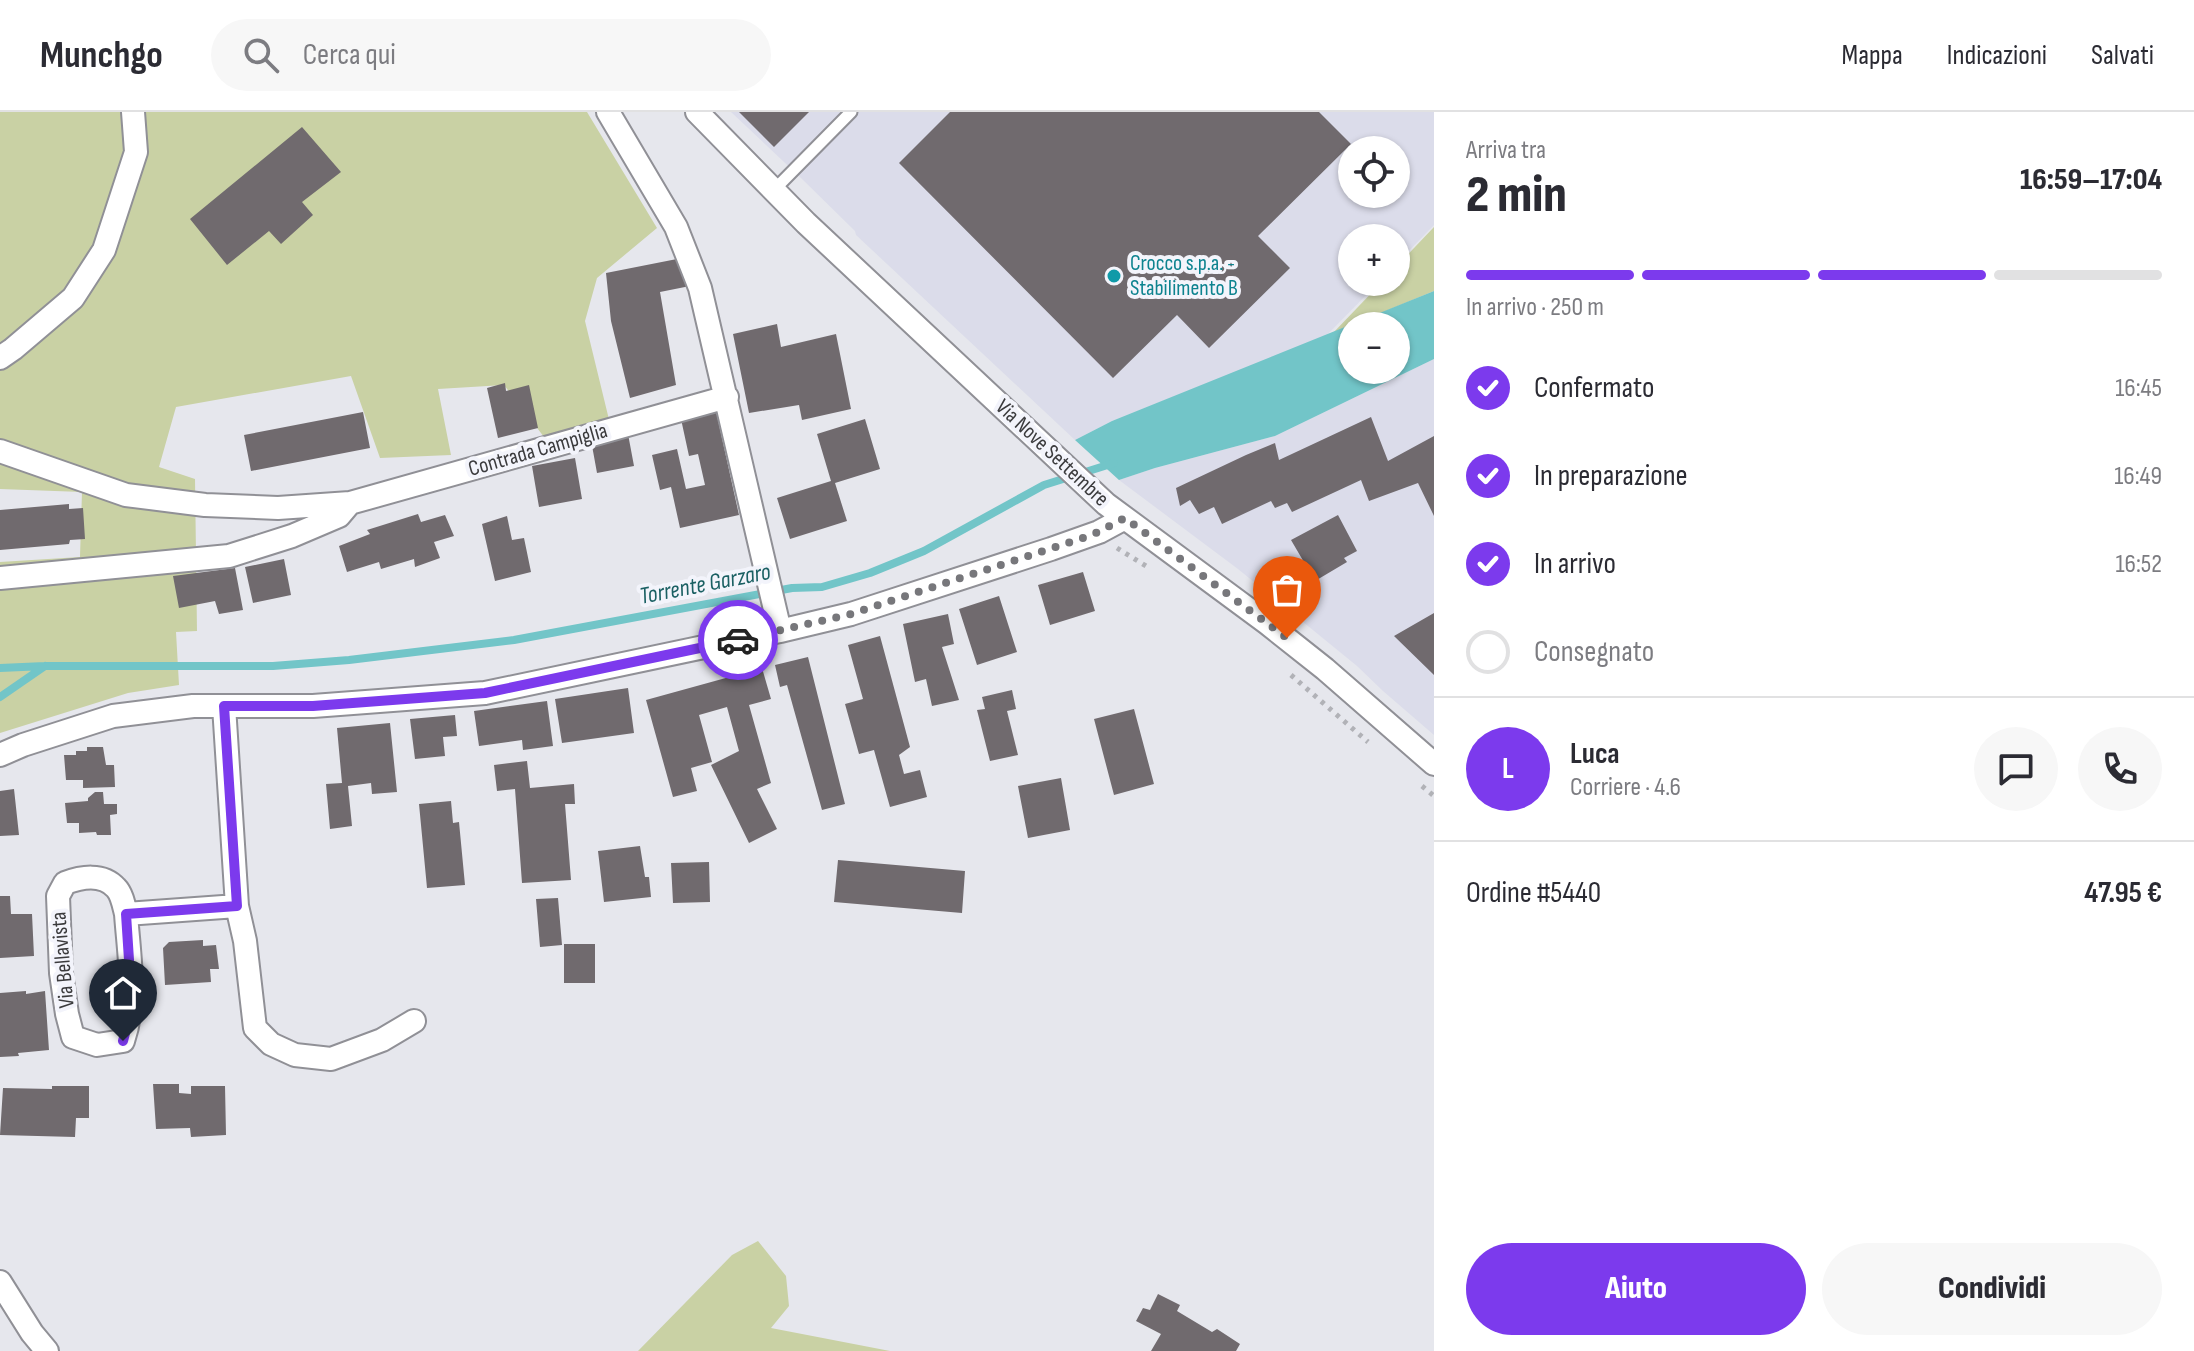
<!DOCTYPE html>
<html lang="it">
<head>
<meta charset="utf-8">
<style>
  body { margin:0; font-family:"Sofia Sans Condensed",sans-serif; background:#f7f7f7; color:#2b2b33; height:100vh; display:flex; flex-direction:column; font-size:30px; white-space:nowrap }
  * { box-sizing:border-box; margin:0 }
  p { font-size:26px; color:#7c7c81 }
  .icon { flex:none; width:44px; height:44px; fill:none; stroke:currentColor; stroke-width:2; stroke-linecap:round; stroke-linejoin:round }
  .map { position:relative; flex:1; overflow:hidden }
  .side { display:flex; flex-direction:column; background:#fff; width:760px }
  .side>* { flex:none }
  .buttons { position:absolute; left:1338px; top:24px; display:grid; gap:16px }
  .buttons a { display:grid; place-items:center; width:72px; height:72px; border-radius:50%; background:#fff; box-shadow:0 2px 6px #0004; font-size:40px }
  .pin { position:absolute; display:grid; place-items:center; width:68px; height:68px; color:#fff; margin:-82px -34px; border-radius:50% 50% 50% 0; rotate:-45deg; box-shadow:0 0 8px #0007 }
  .pin .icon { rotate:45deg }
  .courier { position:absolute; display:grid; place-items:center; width:80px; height:80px; margin:-40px; border:6px solid #7c3aed; border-radius:50%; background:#fff; color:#222; box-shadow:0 2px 10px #0007 }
  .summary em { font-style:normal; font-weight:800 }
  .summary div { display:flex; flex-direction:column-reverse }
  .summary { display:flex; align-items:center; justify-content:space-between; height:136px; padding:0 32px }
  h1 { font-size:52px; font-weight:800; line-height:60px }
  .bar { display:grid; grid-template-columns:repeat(4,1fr); gap:12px 8px; align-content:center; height:96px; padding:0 32px }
  .bar i { height:10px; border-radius:6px; background:#e1e1e2 }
  .bar .current { background:#7c3aed }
  .bar p { grid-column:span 4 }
  .line { display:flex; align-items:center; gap:20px; padding:0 32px; border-top:2px solid #e1e1e2 }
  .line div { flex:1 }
  .round { display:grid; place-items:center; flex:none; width:84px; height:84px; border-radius:42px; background:#f7f7f7 }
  ol { padding:0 32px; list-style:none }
  li { display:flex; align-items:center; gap:24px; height:88px }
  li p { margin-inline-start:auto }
  li .icon { padding:8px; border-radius:50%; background:#7c3aed; color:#fff; stroke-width:4 }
  li:last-child { color:#7c7c81 }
  li i { width:44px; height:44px; border:4px solid #e1e1e2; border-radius:50% }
  .cta { display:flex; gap:16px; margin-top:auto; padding:16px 32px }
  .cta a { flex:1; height:92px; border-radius:48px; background:#7c3aed; color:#fff; font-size:32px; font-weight:800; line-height:92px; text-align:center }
  .cta a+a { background:#f7f7f7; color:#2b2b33 }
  header { display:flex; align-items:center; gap:48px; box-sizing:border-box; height:112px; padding:0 40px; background:#fff; border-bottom:2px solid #e1e1e2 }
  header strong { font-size:38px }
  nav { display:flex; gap:44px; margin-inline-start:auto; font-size:28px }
  .search { width:560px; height:72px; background:#f7f7f7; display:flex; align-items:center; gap:20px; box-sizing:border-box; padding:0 28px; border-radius:44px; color:#7c7c81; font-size:30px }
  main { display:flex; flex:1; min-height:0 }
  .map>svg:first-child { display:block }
  .built { fill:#dbdcea; fill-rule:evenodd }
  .green { fill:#c9d1a4 }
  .water { fill:#72c5c8; fill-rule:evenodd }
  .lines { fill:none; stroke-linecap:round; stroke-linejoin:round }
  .stream { stroke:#72c5c8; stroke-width:8 }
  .building { fill:#706a6e }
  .lane-casing { stroke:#909096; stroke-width:15 }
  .street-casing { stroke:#909096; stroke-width:26 }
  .path { stroke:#b1b2b7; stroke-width:5; stroke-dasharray:4 6; stroke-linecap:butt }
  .lane { stroke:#fff; stroke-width:11 }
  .street { stroke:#fff; stroke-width:22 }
  .done { stroke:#77777b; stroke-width:8; stroke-dasharray:0 14.4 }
  .route { stroke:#7c3aed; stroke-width:10 }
  .culture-dot { fill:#0f9aa8; stroke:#f3f4fb; stroke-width:3 }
  .labels { text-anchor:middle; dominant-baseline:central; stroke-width:8; stroke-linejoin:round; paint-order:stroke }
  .culture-label { font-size:22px; fill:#0d838f; stroke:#f3f4fb; text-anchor:start }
  .street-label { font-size:22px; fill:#3b3b3d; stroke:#f3f4fb }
  .water-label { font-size:24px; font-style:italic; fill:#1b6063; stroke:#f3f4fb }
</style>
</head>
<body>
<header>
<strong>Munchgo</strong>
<div class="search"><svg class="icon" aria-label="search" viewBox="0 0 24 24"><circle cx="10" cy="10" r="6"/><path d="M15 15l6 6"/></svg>Cerca qui</div>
<nav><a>Mappa</a><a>Indicazioni</a><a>Salvati</a></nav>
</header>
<main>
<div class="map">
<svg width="1434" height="1239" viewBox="0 0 1434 1239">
  <rect width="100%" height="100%" fill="#e6e7ed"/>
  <path class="built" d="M731 0H1434V113L1396 152V126H1352V170H1379L1326 224 1112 309 1075 328 856 123 855 119 801 66ZM1352 38H1396V82H1352Z
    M1434 247V623L1383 579 1357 554 1238 457 1119 368 1155 356 1275 324Z"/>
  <path class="green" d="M0 0H587L657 116 597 166 585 209 613 324 551 334 504 273 438 277 451 343 380 346 351 264 176 295 159 355 195 367 197 519 176 520 179 573 128 581 0 621V450L80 445 82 380 0 377Z
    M1434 115V179L1333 221 1382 170H1396V155Z
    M758 1129 786 1164 789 1194 771 1216 890 1239H638L732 1143Z"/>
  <path class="water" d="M1434 179V247L1275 324 1155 356 1119 368 1075 328 1112 309ZM1352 214H1396V258H1352Z"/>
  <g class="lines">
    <path class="stream" d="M0 556 45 554H273L349 548 514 528 792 476 822 475 870 461 924 439 1044 373 1114 351
      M0 585 45 554"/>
  </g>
  <path class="building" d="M739 0H809L774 35Z
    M950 0H1319L1351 32 1258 124 1290 156 1209 236 1177 203 1113 266 899 51Z
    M302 15 341 60 302 90 313 103 281 132 269 119 227 153 190 107Z
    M682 146 690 174 660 180 676 273 630 286 611 209 606 161Z
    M777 212 781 235 836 222 851 297 802 308 799 293 749 301 733 222Z
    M505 271 506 279 529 273 538 316 498 326 487 276Z
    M716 299 739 403 680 416 671 375 660 378 652 343 677 337 686 377 705 373 698 342 689 344 681 307Z
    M363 300 370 336 251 359 244 323Z
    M1371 305 1388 349 1434 324V404L1418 371 1369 389 1361 368 1292 400 1287 391 1275 396 1271 389 1222 412 1214 395 1199 402 1190 388 1180 394 1176 376 1246 343 1275 331 1279 348Z
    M865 307 880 357 835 371 847 409 790 427 777 386 831 369 817 322Z
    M628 322 634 354 597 361 591 328Z
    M575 346 582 387 539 395 532 354Z
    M69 392V397L83 396 85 427 70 428 69 432 0 438V398Z
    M418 402 421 410 445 403 454 424 434 430 440 446 415 455 414 447 381 457 379 450 347 460 339 434 370 422 367 418Z
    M1338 403 1357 439 1344 446 1347 450 1315 469 1291 428Z
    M507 404 512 428 524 426 531 460 495 469 482 412Z
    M284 447 291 483 253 491 245 455Z
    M235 456 243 498 219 502 215 489 179 496 173 464Z
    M1083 460 1095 499 1050 513 1038 473Z
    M999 484 1017 540 977 553 959 497Z
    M1434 501V563L1394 524Z
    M948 502 954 532 942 535 959 588 932 594 926 567 915 570 903 512Z
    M880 524 910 635 899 643 904 662 920 658 927 685 890 695 874 638 859 642 845 592 863 587 848 533Z
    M808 545 845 692 822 698 787 573 780 575 775 553Z
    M762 556 771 587 749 593 771 671 757 677 777 717 749 731 711 653 739 639 727 595 699 603 712 650 691 656 697 679 673 685 646 588Z
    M628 576 634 621 562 631 555 587Z
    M1012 578 1016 597 1007 599 1018 643 990 649 977 598 985 597 982 585Z
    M547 589 553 634 523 638 522 628 479 634 474 599Z
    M1134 597 1154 672 1114 683 1094 607Z
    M455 603 457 624 443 625 445 644 415 647 410 607Z
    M390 611 397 680 372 682 371 671 348 674 352 714 330 717 326 672 342 671 337 616Z
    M87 635H103L106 653H114L115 675 83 676V668H66L64 643H76V639H87Z
    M527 649 530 676 574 672 575 692H565L571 768 522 771 515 677 497 679 494 653Z
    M1061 666 1070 718 1028 726 1018 674Z
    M14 677 19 723 0 724V679Z
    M95 680H103L104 692H117V702L110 703 111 723H97L96 720 79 721V711H67L65 691 88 689V686Z
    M451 689 453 711 459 710 465 773 427 776 419 692Z
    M640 734 645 765H649L651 785 604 790 598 739Z
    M838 748 965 759 962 801 834 790Z
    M709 750 710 790 673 791 671 751Z
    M0 784H10L11 802H32L34 844 0 846Z
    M558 786 562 833 540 835 536 787Z
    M203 828V834L216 833 219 857H210L211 870 165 873 163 836 169 830Z
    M564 832H595V871H564Z
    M26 879V882L45 879 49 938 18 941 19 944 0 945V881Z
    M153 972H179V981L191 982V974H225L226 1023 191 1025 190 1016 156 1017Z
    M52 974H89V1006H76L75 1025 0 1023 3 976 52 977Z
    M1158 1182 1180 1193 1177 1199 1212 1220 1217 1217 1240 1232 1236 1239H1151L1161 1222 1136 1209 1143 1196 1150 1198Z"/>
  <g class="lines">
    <defs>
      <path id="lane" d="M774 78 851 0"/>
      <path id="street" d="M608 0 676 115 700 176 780 519
        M697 0 806 111 1106 392 1267 511 1325 557 1434 652
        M0 246 13 237 73 186 104 138 136 40 133 0
        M0 339 126 383 205 393 278 396 350 391 727 285
        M0 466 229 444 292 424 339 404 350 391
        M224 594 237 794 245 829 255 916 271 932 295 943 331 947 382 928 414 909
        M0 643 23 633 113 604 193 594H313L485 581 780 519 851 502 1051 437 1099 420 1125 406
        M126 802C129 844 137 888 123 929L97 933 73 925 67 902 61 861 58 784 65 771C81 765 103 761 116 776 122 782 124 794 126 802L237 794
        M0 1170 32 1221 47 1239"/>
    </defs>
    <use href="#lane" class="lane-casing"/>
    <use href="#street" class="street-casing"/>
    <path class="path" d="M1117 436 1146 454
      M1291 563 1368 630
      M1422 674 1434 684"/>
    <use href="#lane" class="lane"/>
    <use href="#street" class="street"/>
  </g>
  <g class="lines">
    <path class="done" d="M738 528 851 502 1092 423 1125 406 1287 526"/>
    <path class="route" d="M123 929 132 894 126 802 237 794 224 594H313L485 581 738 528"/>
  </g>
  <circle class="culture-dot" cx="1114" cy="164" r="8"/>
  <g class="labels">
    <g class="culture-label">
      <text x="1130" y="151">Crocco s.p.a. -<tspan x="1130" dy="25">Stabilimento B</tspan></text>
    </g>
    <g class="street-label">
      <text transform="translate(538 338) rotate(-16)">Contrada Campiglia</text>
      <text transform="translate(1052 341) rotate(43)">Via Nove Settembre</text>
      <text transform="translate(63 848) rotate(-95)">Via Bellavista</text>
    </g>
    <g class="water-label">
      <text transform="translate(705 472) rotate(-11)">Torrente Garzaro</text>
    </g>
  </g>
</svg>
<div class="buttons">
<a><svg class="icon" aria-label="locate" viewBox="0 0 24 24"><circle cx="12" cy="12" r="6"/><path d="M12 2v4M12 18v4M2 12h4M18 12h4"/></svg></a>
<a>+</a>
<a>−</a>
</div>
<div class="pin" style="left:1287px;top:526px;background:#ea580c"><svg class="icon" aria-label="bag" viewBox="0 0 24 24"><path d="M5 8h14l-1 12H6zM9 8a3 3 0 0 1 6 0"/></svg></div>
<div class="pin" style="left:123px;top:929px;background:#1f2937"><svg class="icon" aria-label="home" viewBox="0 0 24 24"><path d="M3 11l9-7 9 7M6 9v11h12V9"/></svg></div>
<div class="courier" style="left:738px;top:528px"><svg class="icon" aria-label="car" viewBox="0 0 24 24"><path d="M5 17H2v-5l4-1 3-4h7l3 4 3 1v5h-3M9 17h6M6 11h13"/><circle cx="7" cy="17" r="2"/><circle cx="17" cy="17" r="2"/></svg></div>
</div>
<section class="side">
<div class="summary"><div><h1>2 min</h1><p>Arriva tra</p></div><em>16:59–17:04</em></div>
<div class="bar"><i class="current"></i><i class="current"></i><i class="current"></i><i></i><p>In arrivo · 250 m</p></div>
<ol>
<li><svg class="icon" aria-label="check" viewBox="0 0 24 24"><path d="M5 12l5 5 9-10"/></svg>Confermato<p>16:45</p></li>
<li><svg class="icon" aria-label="check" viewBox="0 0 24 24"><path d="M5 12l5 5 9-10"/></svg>In preparazione<p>16:49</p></li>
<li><svg class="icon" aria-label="check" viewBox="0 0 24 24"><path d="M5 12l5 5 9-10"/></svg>In arrivo<p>16:52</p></li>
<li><i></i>Consegnato</li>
</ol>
<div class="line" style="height:144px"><b class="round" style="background:#7c3aed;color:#fff">L</b><div><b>Luca</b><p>Corriere · 4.6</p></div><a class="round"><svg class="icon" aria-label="chat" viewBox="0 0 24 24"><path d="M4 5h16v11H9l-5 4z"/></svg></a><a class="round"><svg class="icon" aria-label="phone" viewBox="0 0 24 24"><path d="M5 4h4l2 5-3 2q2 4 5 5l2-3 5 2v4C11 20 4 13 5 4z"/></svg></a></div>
<div class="line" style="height:104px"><div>Ordine #5440</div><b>47.95 €</b></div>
<div class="cta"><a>Aiuto</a><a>Condividi</a></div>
</section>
</main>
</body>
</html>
